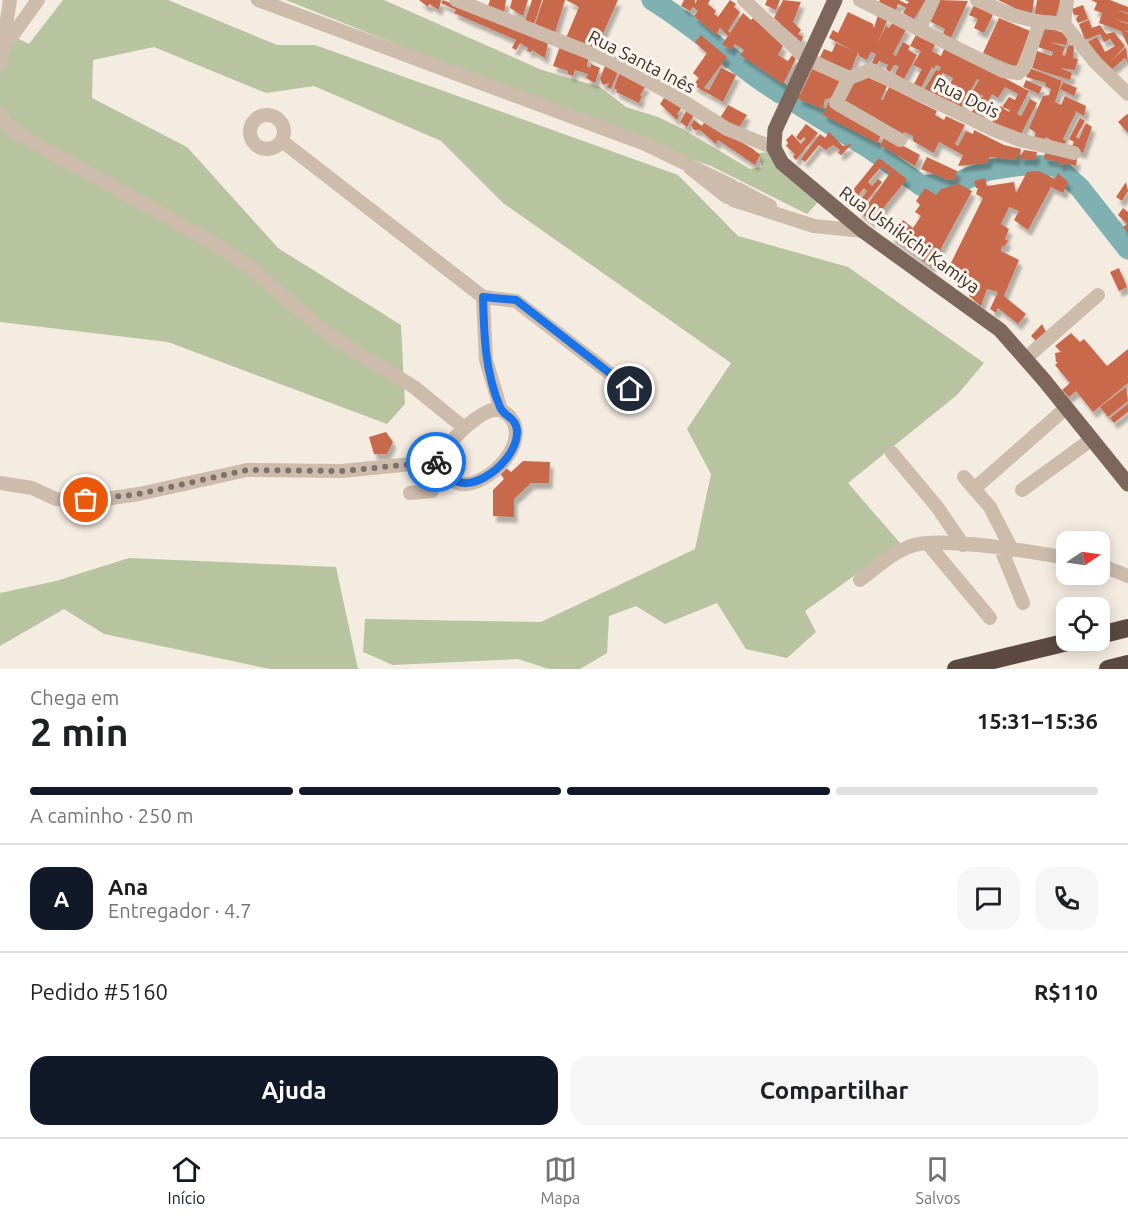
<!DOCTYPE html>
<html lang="pt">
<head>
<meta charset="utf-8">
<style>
  body { margin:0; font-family:Ubuntu,sans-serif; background:#f6f6f6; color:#202124; height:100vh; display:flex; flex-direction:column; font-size:22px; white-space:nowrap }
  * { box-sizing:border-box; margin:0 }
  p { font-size:20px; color:#757577 }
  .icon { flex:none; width:33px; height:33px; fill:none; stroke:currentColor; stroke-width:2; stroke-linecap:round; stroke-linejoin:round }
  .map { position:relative; height:669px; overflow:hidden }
  .sheet { display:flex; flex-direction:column; background:#fff; flex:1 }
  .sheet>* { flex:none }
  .needle { width:39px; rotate:77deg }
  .buttons { position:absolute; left:1056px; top:531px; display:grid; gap:12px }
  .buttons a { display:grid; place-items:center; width:54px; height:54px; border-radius:12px; background:#fff; box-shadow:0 3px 15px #0003; font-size:30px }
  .pin { position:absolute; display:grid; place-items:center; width:51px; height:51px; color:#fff; margin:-26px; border:3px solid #fff; border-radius:50%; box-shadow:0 2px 6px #0007 }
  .courier { position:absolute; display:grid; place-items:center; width:60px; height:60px; margin:-30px; border:4px solid #1a73e8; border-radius:50%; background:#fff; color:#222; box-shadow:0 2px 8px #0007 }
  .summary em { font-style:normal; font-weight:700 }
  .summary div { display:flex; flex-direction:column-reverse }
  .summary { display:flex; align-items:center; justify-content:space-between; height:102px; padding:0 30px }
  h1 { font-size:39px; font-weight:700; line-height:45px }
  .bar { display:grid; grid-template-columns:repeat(4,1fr); gap:9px 6px; align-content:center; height:72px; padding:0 30px }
  .bar i { height:8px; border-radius:4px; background:#e0e0e0 }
  .bar .active { background:#111827 }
  .bar p { grid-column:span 4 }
  .line { display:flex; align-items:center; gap:15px; padding:0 30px; border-top:2px solid #e0e0e0 }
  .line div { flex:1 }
  .round { display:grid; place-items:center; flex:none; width:63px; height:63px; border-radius:18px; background:#f6f6f6 }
  .button { display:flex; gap:12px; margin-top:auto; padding:12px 30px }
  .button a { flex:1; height:69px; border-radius:18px; background:#111827; color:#fff; font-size:24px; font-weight:700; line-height:69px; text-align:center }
  .button a+a { background:#f6f6f6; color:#202124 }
  .menu { display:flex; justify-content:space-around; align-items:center; height:84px; border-top:2px solid #e0e0e0; background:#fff; font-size:16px; color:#757577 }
  .menu a { display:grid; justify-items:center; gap:3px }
  .menu .active { color:#111827 }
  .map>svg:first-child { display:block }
  .green { fill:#b8c4a0 }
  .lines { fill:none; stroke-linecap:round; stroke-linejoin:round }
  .river { stroke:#7fb0b2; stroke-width:21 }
  .building { fill:#c8694b; filter:url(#shadow) }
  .minor { stroke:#cdbbac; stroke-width:14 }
  .major { stroke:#7d675c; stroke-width:15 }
  .highway { stroke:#5c4a42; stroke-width:18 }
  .done { stroke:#7c716b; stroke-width:6; stroke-dasharray:0 10.8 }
  .route { stroke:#1a73e8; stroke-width:8 }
  .labels { text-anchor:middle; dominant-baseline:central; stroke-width:6; stroke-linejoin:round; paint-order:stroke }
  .street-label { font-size:18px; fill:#3b302b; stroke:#fbf5ee }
</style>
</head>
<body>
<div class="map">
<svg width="1128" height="669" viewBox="0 0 1128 669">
  <defs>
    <filter id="shadow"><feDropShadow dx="3.5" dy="6" stdDeviation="1.5" flood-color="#0004"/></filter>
  </defs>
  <rect width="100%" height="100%" fill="#f4ebe1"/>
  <path class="green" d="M63 0H168L277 45H315L678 175 738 236 848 267 984 363 957 395 848 483 900 543 805 611 816 632 787 658 746 649 717 603 665 624 636 606 609 616 607 653 580 669H549L518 659 393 665 363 652 365 619 541 622 695 549 711 474 687 429 731 363 503 203 441 141 314 86 266 93 154 47 93 60 92 98 187 147 278 248 401 325 405 404 387 424 168 342 0 322V29L29 44Z
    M286 0H384L542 70 600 87 626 107 658 117 681 128 750 169 762 167 758 153 771 152 819 201 807 214 711 166 620 134Z
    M129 558 336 567 358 669H270L104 634 64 609 0 646V593L56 581Z"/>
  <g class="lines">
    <path class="river" d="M652 0C697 27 735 65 780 93
      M798 104 869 148 922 186 959 182 988 170 1023 165 1056 166 1080 188 1128 249"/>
  </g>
  <path class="building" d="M419 0H441L439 10 429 4 428 7Z
    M443 0 548 42 545 58 532 50 531 52 527 51 528 48 520 43 516 50 512 48 516 40 454 13 456 10 441 3Z
    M490 0H506L504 13 488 6Z
    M512 0H528L523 16 510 8Z
    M532 0H542L534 24 525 21Z
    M543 0H565L555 33 535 25Z
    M566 0H618L596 49 566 38 579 7Z
    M684 0H695V4L697 0H710L708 4 716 11 714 14 718 17 730 0 736 4 734 7 740 12 728 31 730 33 743 13 751 20 753 18 783 46 778 55 788 61 792 55 796 59 783 84 740 55 744 50 735 44 731 50 722 44 728 36 720 28 716 35 694 16 698 11 693 7 690 11 681 6Z
    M767 0H780L776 10 765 5Z
    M783 0 801 2 793 22 801 30 798 34 803 37 801 42 774 18Z
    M880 0H899L907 4 909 2 905 0H926L914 19 903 13 906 8 898 4 896 10 879 2Z
    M939 0 968 1 951 38 943 34 945 29 929 21Z
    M998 0H1034L1032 13 1023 12Z
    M1037 0H1061L1056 16 1035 14Z
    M1091 0H1110L1128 7V13L1116 10 1128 14V23L1113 19 1128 24V31H1124L1128 32V46L1121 31 1099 23 1102 13 1094 10 1097 3Z
    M974 5 993 15 984 33 974 28 978 19 969 15Z
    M1083 5 1088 19 1078 23 1076 19 1079 15H1074L1072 9Z
    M848 12 873 24 874 28 878 15 888 19 877 44 886 26 889 28 893 22 907 28 893 54 896 56 903 42 910 46 917 33 936 43 932 51 941 56 945 47 1029 91 1017 114 1021 116 1030 99 1037 103 1020 136 991 124 1000 106 1009 112 1010 110 1002 107 1009 97 1015 100 1018 94 1005 87 998 98 992 94 980 117 971 113 983 96 981 94 975 105 967 101 979 80 977 79 961 108 934 94 940 85 942 86 945 81 950 84 953 78 943 73 932 94 924 90 936 70 939 71 941 67 936 65 934 69 932 67 921 88 914 84 922 69 913 65 921 51 910 46 908 50 917 55 904 79 895 74 899 66 894 65 890 72 886 69 888 65 879 61 877 65 872 63 876 54 871 52 867 60 859 56 858 52 851 71 819 59 824 49 832 52 836 43 852 50 829 38 833 30 838 33Z
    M999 18 1030 31 1016 67 983 53Z
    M1089 20 1092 28 1100 25 1106 34 1114 32 1125 46 1111 61 1126 47 1128 63 1125 58 1110 71 1088 42 1097 37 1105 52 1115 46 1110 39 1104 42 1100 34 1085 40 1079 24Z
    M1045 27 1064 33 1068 38 1066 45 1049 42 1065 47 1062 55 1065 56 1068 46 1073 45 1074 48 1073 58 1078 59 1075 70 1060 68 1072 73 1070 80 1032 68 1037 51 1052 56 1053 52 1038 47Z
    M701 35 727 57 704 88 709 90 721 68 736 75 723 102 693 85 699 78 693 73 707 53 695 42Z
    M560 46 589 56 587 66 590 68 591 64 600 68 595 83 586 78 588 74 575 70 573 76 568 74V71L553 66Z
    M641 59 657 68 652 77 636 69Z
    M606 63 619 69 611 89 607 87 609 83 603 85 600 79Z
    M813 67 820 70 819 72 841 79 832 98 825 99 823 109 798 99Z
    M1030 68 1062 81 1055 102 1061 105 1065 96 1086 106 1084 116 1074 110 1076 112 1063 139 1066 141 1063 147 1046 137 1043 144 1033 140 1036 133 1029 128 1043 96 1049 95 1051 89 1045 86 1046 83 1026 77Z
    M620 72 646 86 640 95 642 96 639 103 616 92 617 90 614 88Z
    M867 77 887 86 881 99 883 100 889 87 937 111 935 115 944 120 946 116 965 125 955 144 958 146 966 131 973 134 974 130 1004 145 1021 149 1020 156 1017 155 1016 160 990 157 987 163 958 166 963 155 939 142 934 153 913 141V136L904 132 902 136 843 105 849 86Z
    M1026 80 1042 87 1039 94 1023 87Z
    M1063 82 1077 88 1074 96 1060 89Z
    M664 98 682 107 677 114 679 116 677 120 660 104Z
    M829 101 882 134 877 143 823 115Z
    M728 105 747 115 738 129 720 118Z
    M687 110 694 115 687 127 680 122Z
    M1127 114 1128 115V133L1118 122Z
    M1080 118 1085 121 1076 137 1079 139 1086 123 1092 127 1083 153 1071 149 1074 142 1069 139Z
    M694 120 702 126 705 121 753 149 760 155 755 165 718 140 716 144 700 130H694L691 125Z
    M806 124 818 133 796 160 793 157 795 154 786 146 788 143 786 140 792 134 801 144 806 139 804 137 800 141 796 137Z
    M829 132 843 146 852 144 841 155 838 153 840 150 833 145 826 150 819 145 805 162 801 159 820 134 825 138Z
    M885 136 920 155 915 166 880 145Z
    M1024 150 1037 152 1035 160 1019 159Z
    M1045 153 1077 159 1076 166 1064 163 1063 165H1059V162L1044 159Z
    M927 157 957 171 955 180H948L921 169Z
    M879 158 907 179 872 222 858 211 864 205 866 207 890 173 881 167 868 182 872 186 878 179 882 182 866 202 862 198 867 191 864 188 858 196 852 191Z
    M1039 171 1055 179 1058 173 1068 182 1063 193 1051 187 1028 230 1014 220 1019 211 1009 207 1001 224 1009 229 1005 239 1008 241 1004 247 1002 246 1001 251 1019 260 1004 296 1026 314 1018 324 998 308 996 313 990 309 998 292 987 289 981 306 969 296 973 286 946 273 983 198 976 194 978 188H976L974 181 985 178 987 186 1014 182 1016 193 1027 172Z
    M1126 182 1128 191 1122 201 1116 197Z
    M959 184 972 191 931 267 890 236 903 220 913 228 921 216 915 212 920 205 916 201 925 188 936 195 941 189Z
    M1123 208 1128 212V233L1123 227 1127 224 1118 215Z
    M1119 268 1127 287 1119 291 1110 272Z
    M1042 324 1046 332 1039 344 1031 336Z
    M1071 333 1080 342 1084 339 1107 366 1128 349V383L1093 412 1076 391 1069 397 1062 390 1070 383 1055 365 1058 362H1056L1055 353 1061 352 1055 346Z
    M1126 387 1128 401 1108 417 1100 407Z
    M1128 404V412L1114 423 1110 418Z
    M386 432 393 442 387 454H374L369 437Z
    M523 461 550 462 549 483H531L514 499V517L493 516V490L504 479 500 473 506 468 511 472Z"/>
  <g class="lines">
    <path class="minor" d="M258 0 645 144 732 186
      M456 0 608 60 668 92 727 129 774 148
      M744 0 807 59 849 78
      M860 0 1003 71 1018 73 1024 68 1040 22 1064 24
      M977 0 1012 15 1040 22
      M1064 24 1096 63 1128 94
      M1064 24 1067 0
      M920 28 933 0
      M4 47 38 0
      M0 64 10 0
      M0 113 5 122 15 132 210 241 248 266 330 336 414 387 463 427
      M250 132a17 17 0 1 1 34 0a17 17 0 1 1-34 0Z
      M900 140 836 103 849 78 870 70 994 130 1020 140 1074 153
      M282 141 483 297 516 301 630 389
      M690 168 727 197
      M738 189 770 206
      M733 200 814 226 863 231
      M483 297 486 360 501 410
      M1026 358 1098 295
      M492 410H501C543 433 486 493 457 483 415 467 470 417 492 410Z
      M892 453 938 508 963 545
      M964 477 990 507 1012 550
      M0 483 32 488 56 499 98 500 139 494 247 470 342 471 442 461
      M974 489 1066 408
      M1022 490 1092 439
      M410 493 432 491
      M928 544 990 618
      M1001 549 1023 603
      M1100 565 1128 576
      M860 580C876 568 894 551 914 545 945 537 1033 552 1066 558"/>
    <path class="major" d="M835 0 775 130 774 148 782 163 863 231 1000 330 1044 380 1128 484"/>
    <path class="highway" d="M1100 635 1128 628
      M956 669 1076 640
      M1108 669 1128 664"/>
  </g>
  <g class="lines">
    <path class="done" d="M86 500 139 494 247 470 342 471 436 462"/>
    <path class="route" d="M436 462 442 461C453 511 518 465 517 432 517 417 504 417 500 407 485 372 484 335 483 297L516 300 630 389"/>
  </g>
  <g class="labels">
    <g class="street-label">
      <text transform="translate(642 61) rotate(27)">Rua Santa Inês</text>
      <text transform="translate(967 97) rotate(26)">Rua Dois</text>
      <text transform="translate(910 239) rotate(36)">Rua Ushikichi Kamiya</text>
    </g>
  </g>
</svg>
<div class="buttons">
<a><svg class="needle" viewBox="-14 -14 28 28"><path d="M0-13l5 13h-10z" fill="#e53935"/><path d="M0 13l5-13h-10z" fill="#757577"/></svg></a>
<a><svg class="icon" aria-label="locate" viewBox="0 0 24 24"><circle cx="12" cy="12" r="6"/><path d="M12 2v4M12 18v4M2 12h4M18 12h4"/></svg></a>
</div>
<div class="pin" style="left:86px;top:500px;background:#ea580c"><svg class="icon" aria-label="bag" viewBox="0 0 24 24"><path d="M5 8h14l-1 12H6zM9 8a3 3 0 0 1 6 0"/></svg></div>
<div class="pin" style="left:630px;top:389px;background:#1f2937"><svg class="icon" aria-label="home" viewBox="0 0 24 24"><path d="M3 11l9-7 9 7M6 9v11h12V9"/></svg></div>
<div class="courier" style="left:436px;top:462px"><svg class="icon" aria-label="bike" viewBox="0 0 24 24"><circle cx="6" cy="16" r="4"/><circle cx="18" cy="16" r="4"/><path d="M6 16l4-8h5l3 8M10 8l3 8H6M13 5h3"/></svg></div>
</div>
<section class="sheet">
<div class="summary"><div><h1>2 min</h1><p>Chega em</p></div><em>15:31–15:36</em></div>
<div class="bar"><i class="active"></i><i class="active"></i><i class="active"></i><i></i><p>A caminho · 250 m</p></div>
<div class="line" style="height:108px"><b class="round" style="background:#111827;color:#fff">A</b><div><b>Ana</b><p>Entregador · 4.7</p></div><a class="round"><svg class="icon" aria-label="chat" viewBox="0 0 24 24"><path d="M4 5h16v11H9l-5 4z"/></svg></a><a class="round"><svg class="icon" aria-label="phone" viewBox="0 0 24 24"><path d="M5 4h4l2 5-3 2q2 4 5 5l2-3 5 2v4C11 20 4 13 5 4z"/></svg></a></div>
<div class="line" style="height:78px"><div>Pedido #5160</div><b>R$110</b></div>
<div class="button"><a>Ajuda</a><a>Compartilhar</a></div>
</section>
<nav class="menu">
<a class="active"><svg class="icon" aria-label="home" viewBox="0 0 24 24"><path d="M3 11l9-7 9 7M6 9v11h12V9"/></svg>Início</a>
<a><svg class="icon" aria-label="map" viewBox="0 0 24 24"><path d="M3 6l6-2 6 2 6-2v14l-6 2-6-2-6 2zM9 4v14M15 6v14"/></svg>Mapa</a>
<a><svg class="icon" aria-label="saved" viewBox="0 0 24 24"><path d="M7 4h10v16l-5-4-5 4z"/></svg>Salvos</a>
</nav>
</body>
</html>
